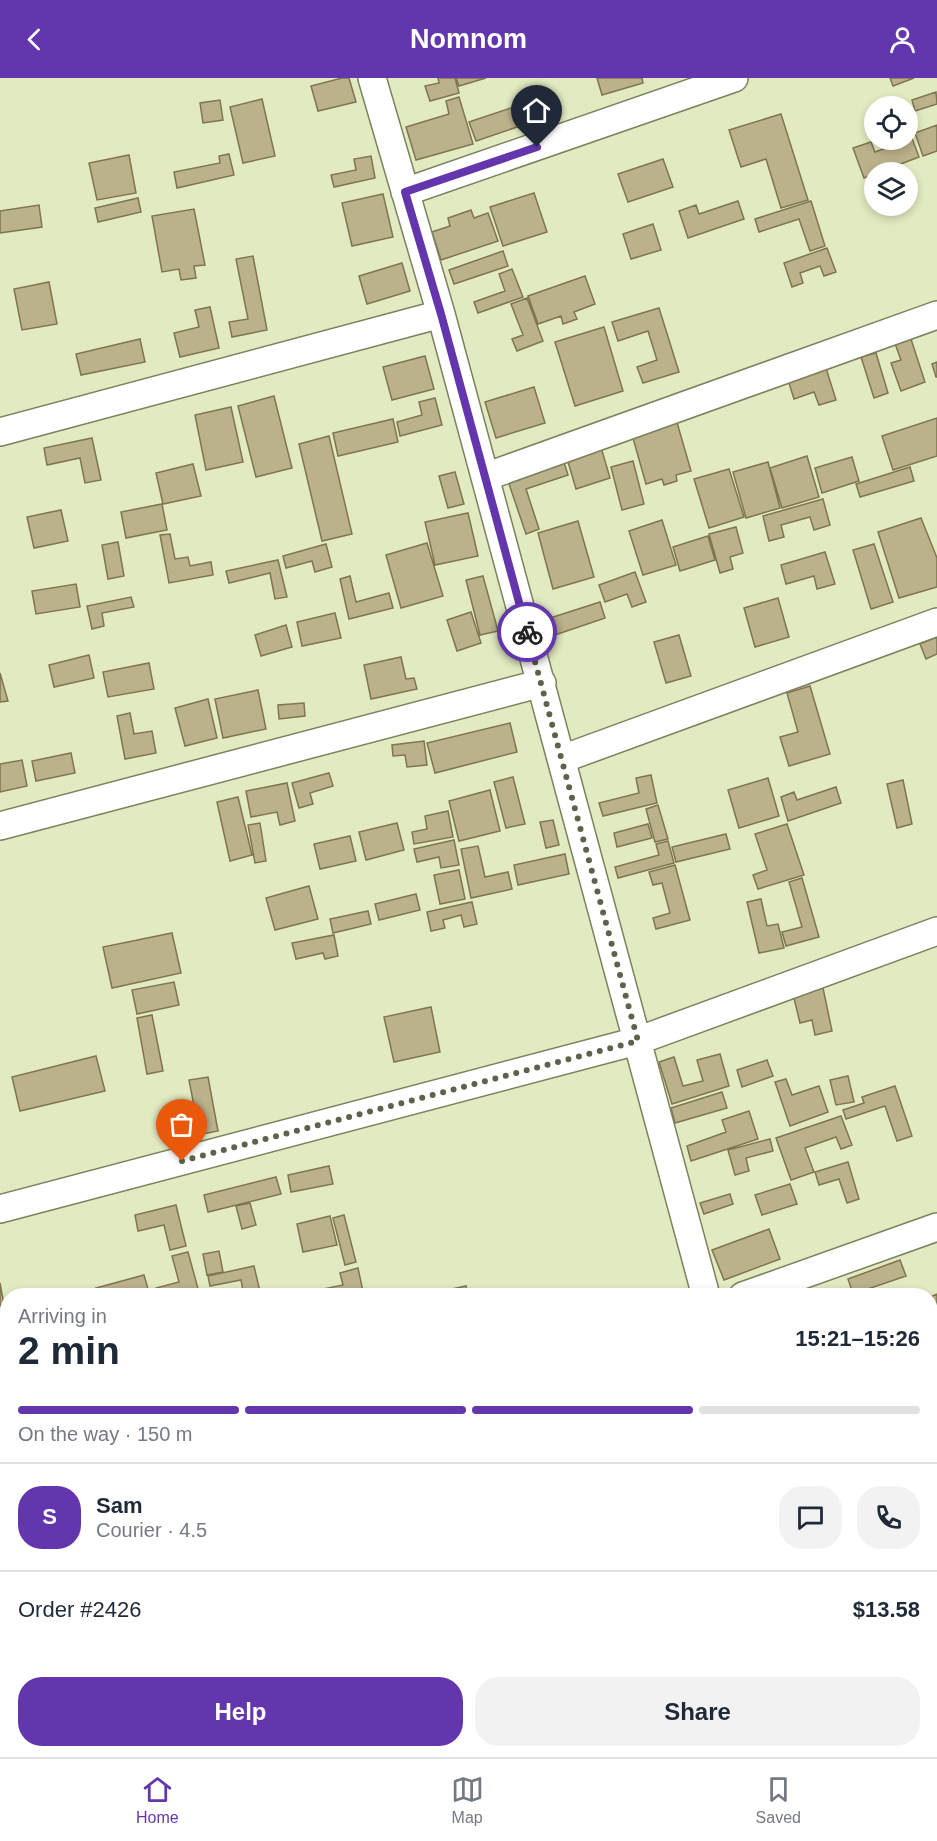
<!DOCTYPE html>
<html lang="en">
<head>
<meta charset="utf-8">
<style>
  body { margin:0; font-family:Helvetica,sans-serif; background:#f2f2f3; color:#1f2937; height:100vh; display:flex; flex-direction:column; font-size:22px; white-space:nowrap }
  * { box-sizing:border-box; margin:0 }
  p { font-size:20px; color:#747a83 }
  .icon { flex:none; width:33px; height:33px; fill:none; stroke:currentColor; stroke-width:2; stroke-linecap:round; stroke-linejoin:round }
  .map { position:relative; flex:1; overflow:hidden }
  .drawer { position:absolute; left:0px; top:1210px; width:938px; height:470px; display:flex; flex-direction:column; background:#fff; border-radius:24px 24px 0 0; box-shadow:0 3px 9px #0003 }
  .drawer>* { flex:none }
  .fabs { position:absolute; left:864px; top:18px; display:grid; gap:12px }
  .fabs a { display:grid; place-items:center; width:54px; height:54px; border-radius:50%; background:#fff; box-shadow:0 3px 9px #0003; font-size:30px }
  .pin { position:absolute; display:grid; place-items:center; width:51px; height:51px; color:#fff; margin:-62px -26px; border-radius:50% 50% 50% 0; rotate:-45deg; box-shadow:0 0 6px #0007 }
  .pin .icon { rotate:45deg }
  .courier { position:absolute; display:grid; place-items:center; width:60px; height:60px; margin:-30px; border:4px solid #6436ae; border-radius:50%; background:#fff; color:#222; box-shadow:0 2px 8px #0007 }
  .head em { font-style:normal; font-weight:700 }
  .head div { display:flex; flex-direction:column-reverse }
  .head { display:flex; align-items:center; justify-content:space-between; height:102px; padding:0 18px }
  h1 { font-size:39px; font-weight:700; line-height:45px }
  .bar { display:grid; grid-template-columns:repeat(4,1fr); gap:9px 6px; align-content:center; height:72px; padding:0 18px }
  .bar i { height:8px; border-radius:4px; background:#e0e1e3 }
  .bar .active { background:#6436ae }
  .bar p { grid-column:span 4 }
  .line { display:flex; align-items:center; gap:15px; padding:0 18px; border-top:2px solid #e0e1e3 }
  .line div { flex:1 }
  .round { display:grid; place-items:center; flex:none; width:63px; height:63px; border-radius:24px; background:#f2f2f3 }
  .action { display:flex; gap:12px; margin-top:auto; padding:12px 18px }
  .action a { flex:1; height:69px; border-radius:24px; background:#6436ae; color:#fff; font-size:24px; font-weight:700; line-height:69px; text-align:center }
  .action a+a { background:#f2f2f3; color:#1f2937 }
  header { display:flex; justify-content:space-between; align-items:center; height:78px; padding:0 18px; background:#6436ae; color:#fff; font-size:27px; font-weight:700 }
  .tab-bar { display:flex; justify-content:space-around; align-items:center; height:84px; border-top:2px solid #e0e1e3; background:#fff; font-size:16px; color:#747a83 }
  .tab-bar a { display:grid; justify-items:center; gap:3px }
  .tab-bar .active { color:#6436ae }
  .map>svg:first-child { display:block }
  .building { fill:#bbb18a; stroke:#7f7651; stroke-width:1.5 }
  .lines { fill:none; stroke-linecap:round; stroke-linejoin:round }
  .street-casing { stroke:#7b825d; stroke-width:30 }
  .street { stroke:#fff; stroke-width:27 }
  .done { stroke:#5d624a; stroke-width:6; stroke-dasharray:0 10.8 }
  .route { stroke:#6436ae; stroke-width:8 }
</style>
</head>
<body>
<header><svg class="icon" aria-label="back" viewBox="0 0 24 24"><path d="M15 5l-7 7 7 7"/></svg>Nomnom<svg class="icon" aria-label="person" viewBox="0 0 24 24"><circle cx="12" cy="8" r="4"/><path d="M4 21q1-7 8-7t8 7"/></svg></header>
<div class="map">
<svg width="937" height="1679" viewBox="0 0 937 1679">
  <rect width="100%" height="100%" fill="#e2eac1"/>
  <path class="building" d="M342 0H349L356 24 318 33 311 8Z
    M438 0H455L459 15 430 23 425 8 439 5Z
    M456 0H486L459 8Z
    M597 0H642L643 5 602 17Z
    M890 0H914L893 8Z
    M936 14 937 26 915 33 912 22Z
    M459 19 473 66 416 82 406 49 449 36 446 23Z
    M262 21 275 78 243 85 230 29Z
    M220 22 223 42 203 45 200 25Z
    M523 26 529 45 476 63 469 44Z
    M781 36 808 122 781 130 766 81 741 89 729 52Z
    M937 47V73L923 78 915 55Z
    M909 52 919 79 864 100 853 70 871 64 875 74 897 66 895 62H908Z
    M229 76 234 97 177 110 174 94 220 85 219 78Z
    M129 77 136 115 97 122 89 85Z
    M371 78 375 100 334 109 331 97 356 92 354 81Z
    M663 81 673 109 628 124 618 96Z
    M534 115 547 154 503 168 490 129Z
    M383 116 393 159 352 168 342 125Z
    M138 120 141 134 98 144 95 130Z
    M738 123 744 141 688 160 679 133 696 127 699 136Z
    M811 123 825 168 810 173 799 141 759 154 755 141Z
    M39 127 42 149 0 155V133Z
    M194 131 205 187 194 188 196 200 181 202 179 191 162 194 152 138Z
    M471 132 474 140 488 135 498 163 441 182 432 154 450 148 448 140Z
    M653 146 661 172 631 181 623 156Z
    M827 170 836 194 824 198 820 188 800 195 803 205 792 209 784 185Z
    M503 173 508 188 454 206 449 192Z
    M253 178 267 252 232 259 229 244 248 241 236 181Z
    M402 185 410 213 367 226 359 198Z
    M512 191 523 219 478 235 474 224 505 213 499 196Z
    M585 198 595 226 574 234 577 241 563 246 561 238 538 246 528 218Z
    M49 204 57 246 22 252 14 211Z
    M527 220 543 263 517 273 512 261 523 257 511 226Z
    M210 229 219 270 180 279 174 255 199 249 195 232Z
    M659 230 679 294 643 305 637 289 657 282 648 253 618 263 612 244Z
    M604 249 623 313 575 328 555 264Z
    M910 258 925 304 901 313 891 285 901 282 894 263Z
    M140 261 145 284 81 297 76 276Z
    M876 275 888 315 874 320 861 279Z
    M425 278 434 311 392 322 383 289Z
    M937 284V299H936L932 286Z
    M826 290 836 322 819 327 814 314 794 321 788 302Z
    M534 309 545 345 496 360 485 324Z
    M274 318 292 390 256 399 238 328Z
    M435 320 442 347 400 358 397 344 422 337 419 324Z
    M231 329 243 384 206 392 195 337Z
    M937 340V378L893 392 882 358Z
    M393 341 398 364 338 378 333 355Z
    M676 341 691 393 676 397 677 403 664 407 662 401 646 406 631 353Z
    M329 358 352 456 322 463 299 366Z
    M92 360 101 402 85 405 80 380 47 387 44 370Z
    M600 366 610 400 576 411 566 377Z
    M562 378 568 397 526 411 539 451 526 456 506 397Z
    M807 378 819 419 782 430 770 390Z
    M852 379 859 403 822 415 815 390Z
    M633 383 644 426 622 432 611 389Z
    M768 384 780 430 746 440 733 394Z
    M193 386 201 418 163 426 156 395Z
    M910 389 914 403 860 419 856 406Z
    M729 391 744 439 709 450 694 401Z
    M455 394 464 426 448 430 439 398Z
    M823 421 830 447 814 452 810 439 781 447 784 459 769 463 763 438Z
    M162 426 167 452 126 460 121 434Z
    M61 432 68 463 34 470 27 439Z
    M468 435 478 478 435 487 425 444Z
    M921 440 937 480V509L899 520 878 454Z
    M662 442 676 487 643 497 629 453Z
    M578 443 594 499 553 511 538 455Z
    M736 449 743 475 730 479 733 491 720 495 709 456Z
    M170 456 175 481 188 479 190 488 211 484 213 497 169 505 160 457Z
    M708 458 715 482 680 493 673 469Z
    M118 464 124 498 108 501 102 467Z
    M427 465 443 518 401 530 386 477Z
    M326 466 332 489 315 494 312 483 286 490 283 478Z
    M874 466 893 524 871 531 853 472Z
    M825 474 835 506 817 511 814 498 786 506 781 487Z
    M278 482 287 519 275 521 270 495 229 505 226 493Z
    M635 494 646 524 632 529 627 516 605 524 599 507Z
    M350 498 356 524 389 515 393 530 349 541 340 501Z
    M483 498 498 553 480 557 466 502Z
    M76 506 80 529 36 536 32 513Z
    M131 519 134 529 102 535 104 548 92 551 87 528Z
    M778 520 789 559 755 569 744 530Z
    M600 524 605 540 552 558 547 541Z
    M471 534 481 565 457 573 447 542Z
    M335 535 341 560 302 568 297 544Z
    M286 547 292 569 261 578 255 557Z
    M679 557 691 598 666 605 654 564Z
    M937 559V576L926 581 920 566Z
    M89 577 94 600 54 609 49 587Z
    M401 579 406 601 414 600 417 611 371 621 364 587Z
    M149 585 154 611 108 619 103 594Z
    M0 595 8 623 0 624Z
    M810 608 830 676 789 688 780 659 798 654 787 615Z
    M258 612 266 651 223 660 215 621Z
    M208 621 217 660 185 668 175 630Z
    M304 625 305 638 279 641 278 627Z
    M130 635 134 656 152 653 156 675 125 681 117 638Z
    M510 645 517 674 435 695 427 665Z
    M424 663 427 687 407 689 405 677 393 678 392 667Z
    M71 675 75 695 36 703 32 683Z
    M22 682 27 708 0 714V686Z
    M329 695 333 708 310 715 313 726 299 730 292 705Z
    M651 697 657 725 603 738 599 725 639 715 636 700Z
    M513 699 525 746 506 750 494 704Z
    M768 700 779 738 739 750 728 712Z
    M903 702 912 746 897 750 887 706Z
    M287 705 295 743 280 747 277 734 251 739 246 713Z
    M836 709 841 725 788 743 781 719 794 714 797 722Z
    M490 712 500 753 459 763 449 723Z
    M238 719 252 777 230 783 217 724Z
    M658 727 668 761 655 764 646 731Z
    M448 733 453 759 414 766 412 754 427 751 425 738Z
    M553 742 559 767 546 770 540 744Z
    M260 745 266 783 255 785 248 747Z
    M397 745 404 772 366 782 359 754Z
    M648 746 652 760 617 769 614 755Z
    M787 746 804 797 758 811 753 797 767 792 755 756Z
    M726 756 730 771 676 784 672 769Z
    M350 758 356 783 320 791 314 766Z
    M454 762 459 787 441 790 439 779 417 784 414 771Z
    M668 763 674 785 618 800 615 789 659 777 656 766Z
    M478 768 485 799 508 794 512 811 471 820 461 771Z
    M565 776 569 796 518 807 514 787Z
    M675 787 690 842 656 851 653 840 670 835 662 805 653 807 649 794Z
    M459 792 465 821 440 826 434 797Z
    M802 800 819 859 786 868 782 854 802 849 789 804Z
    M309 808 318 841 275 852 266 820Z
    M416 816 420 832 379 842 375 826Z
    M761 821 767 848 778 846 784 870 759 875 747 824Z
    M472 824 477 846 464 849 461 837 443 842 445 850 431 853 427 834Z
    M368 833 371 846 333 855 330 841Z
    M172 855 181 895 112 910 103 869Z
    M334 857 338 878 325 881 323 875 296 881 292 865Z
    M174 904 179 927 137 936 132 912Z
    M823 910 832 953 815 957 812 942 800 945 793 916Z
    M431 929 440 974 394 984 384 939Z
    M152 937 163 993 147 996 137 940Z
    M720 976 729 1008 672 1026 659 984 674 979 683 1008 703 1003 697 982Z
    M96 978 105 1013 20 1033 12 999Z
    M767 982 773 998 742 1009 737 992Z
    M848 998 854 1024 836 1027 830 1002Z
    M208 999 218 1053 172 1062 170 1049 197 1043 189 1002Z
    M786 1001 792 1017 819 1008 828 1034 790 1048 775 1004Z
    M895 1008 912 1058 897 1063 885 1028 846 1041 843 1032 864 1025 862 1019Z
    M722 1014 727 1030 675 1045 671 1030Z
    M749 1033 758 1061 691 1083 687 1068 726 1054 722 1042Z
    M841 1038 852 1067 841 1071 836 1059 805 1070 814 1094 791 1102 776 1060Z
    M770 1061 773 1073 746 1080 749 1093 735 1097 728 1072Z
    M848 1084 859 1121 847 1125 839 1101 819 1107 815 1094Z
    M329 1088 333 1106 291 1114 288 1097Z
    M276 1099 281 1116 208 1134 204 1117Z
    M790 1106 797 1126 762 1137 755 1117Z
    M730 1116 733 1126 704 1136 700 1125Z
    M250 1125 256 1147 242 1151 236 1128Z
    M176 1127 186 1168 170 1172 164 1147 138 1153 135 1137Z
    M344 1137 356 1184 345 1187 333 1140Z
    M330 1138 337 1167 303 1174 297 1146Z
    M769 1151 780 1181 724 1202 712 1172Z
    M219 1173 223 1194 207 1197 203 1176Z
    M188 1174 200 1218H158L156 1210 179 1204 172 1178Z
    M900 1182 906 1198 853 1216 848 1201Z
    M254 1188 261 1218H244L241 1202 210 1208 208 1198Z
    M358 1190 364 1218H319L318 1212 343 1207 340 1195Z
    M144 1197 150 1218H99L96 1210Z
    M0 1205 4 1227 0 1228Z
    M466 1208 469 1218H420Z
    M937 1216V1242L930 1244V1219Z
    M937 1284V1309L931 1286Z
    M8 1310V1333L0 1335V1311Z
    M933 1357 937 1369V1399L930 1401V1358Z
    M5 1420 8 1457 2 1459 0 1421Z
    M8 1460V1499L0 1501V1483L3 1482 0 1462Z
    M937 1595V1616L930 1618V1597Z
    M937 1623V1675L925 1678 924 1672H930V1625Z
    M9 1672H24L26 1679H0V1675Z
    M29 1672H69L71 1679H31Z
    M122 1672H174L175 1679H124Z
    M310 1672H332L334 1679H312Z
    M349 1672H384L386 1679H336V1676Z
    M649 1672H675L676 1679H650Z
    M694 1672H736L738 1679H696Z"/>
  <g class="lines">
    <defs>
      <path id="street" d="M372 0 441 236 706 1218
        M405 114 734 0
        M0 354 441 236
        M485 399 937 237
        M562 681 937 544
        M0 748 542 605
        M0 1131 637 963 937 853
        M743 1218 937 1149
        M930 1451 937 1448
        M0 1528 8 1526
        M827 1672 829 1679"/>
    </defs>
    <use href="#street" class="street-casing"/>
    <use href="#street" class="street"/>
  </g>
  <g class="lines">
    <path class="done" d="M182 1083 638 963 527 554"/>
    <path class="route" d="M527 554 441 236 405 114 537 69"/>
  </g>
</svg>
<div class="fabs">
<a><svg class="icon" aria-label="locate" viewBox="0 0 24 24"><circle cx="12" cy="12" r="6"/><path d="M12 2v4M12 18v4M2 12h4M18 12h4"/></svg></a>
<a><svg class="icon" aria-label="layers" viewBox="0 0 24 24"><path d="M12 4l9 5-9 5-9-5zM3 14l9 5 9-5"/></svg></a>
</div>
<div class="pin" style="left:182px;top:1083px;background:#ea580c"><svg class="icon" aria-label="bag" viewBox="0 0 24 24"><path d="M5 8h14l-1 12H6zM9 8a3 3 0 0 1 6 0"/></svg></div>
<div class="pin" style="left:537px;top:69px;background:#1f2937"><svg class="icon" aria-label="home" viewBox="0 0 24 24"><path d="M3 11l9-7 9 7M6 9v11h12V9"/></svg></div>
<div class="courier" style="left:527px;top:554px"><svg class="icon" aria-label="bike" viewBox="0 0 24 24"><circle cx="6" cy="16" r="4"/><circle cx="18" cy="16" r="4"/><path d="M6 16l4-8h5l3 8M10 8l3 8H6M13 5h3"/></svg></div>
<section class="drawer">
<div class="head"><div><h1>2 min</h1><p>Arriving in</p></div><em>15:21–15:26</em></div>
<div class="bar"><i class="active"></i><i class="active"></i><i class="active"></i><i></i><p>On the way · 150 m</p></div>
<div class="line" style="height:108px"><b class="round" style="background:#6436ae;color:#fff">S</b><div><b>Sam</b><p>Courier · 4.5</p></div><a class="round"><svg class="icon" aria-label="chat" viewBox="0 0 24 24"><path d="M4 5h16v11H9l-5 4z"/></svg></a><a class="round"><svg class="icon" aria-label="phone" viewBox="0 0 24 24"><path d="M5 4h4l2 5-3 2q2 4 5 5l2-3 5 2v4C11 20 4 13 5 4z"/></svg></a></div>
<div class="line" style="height:78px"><div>Order #2426</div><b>$13.58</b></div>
<div class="action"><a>Help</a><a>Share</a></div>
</section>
</div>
<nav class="tab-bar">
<a class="active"><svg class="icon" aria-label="home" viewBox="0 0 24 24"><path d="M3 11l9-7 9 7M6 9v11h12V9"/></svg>Home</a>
<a><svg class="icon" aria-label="map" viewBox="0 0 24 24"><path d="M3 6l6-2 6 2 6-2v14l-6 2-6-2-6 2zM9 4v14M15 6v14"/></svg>Map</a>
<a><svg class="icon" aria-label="saved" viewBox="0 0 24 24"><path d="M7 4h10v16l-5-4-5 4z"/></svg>Saved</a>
</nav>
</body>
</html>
